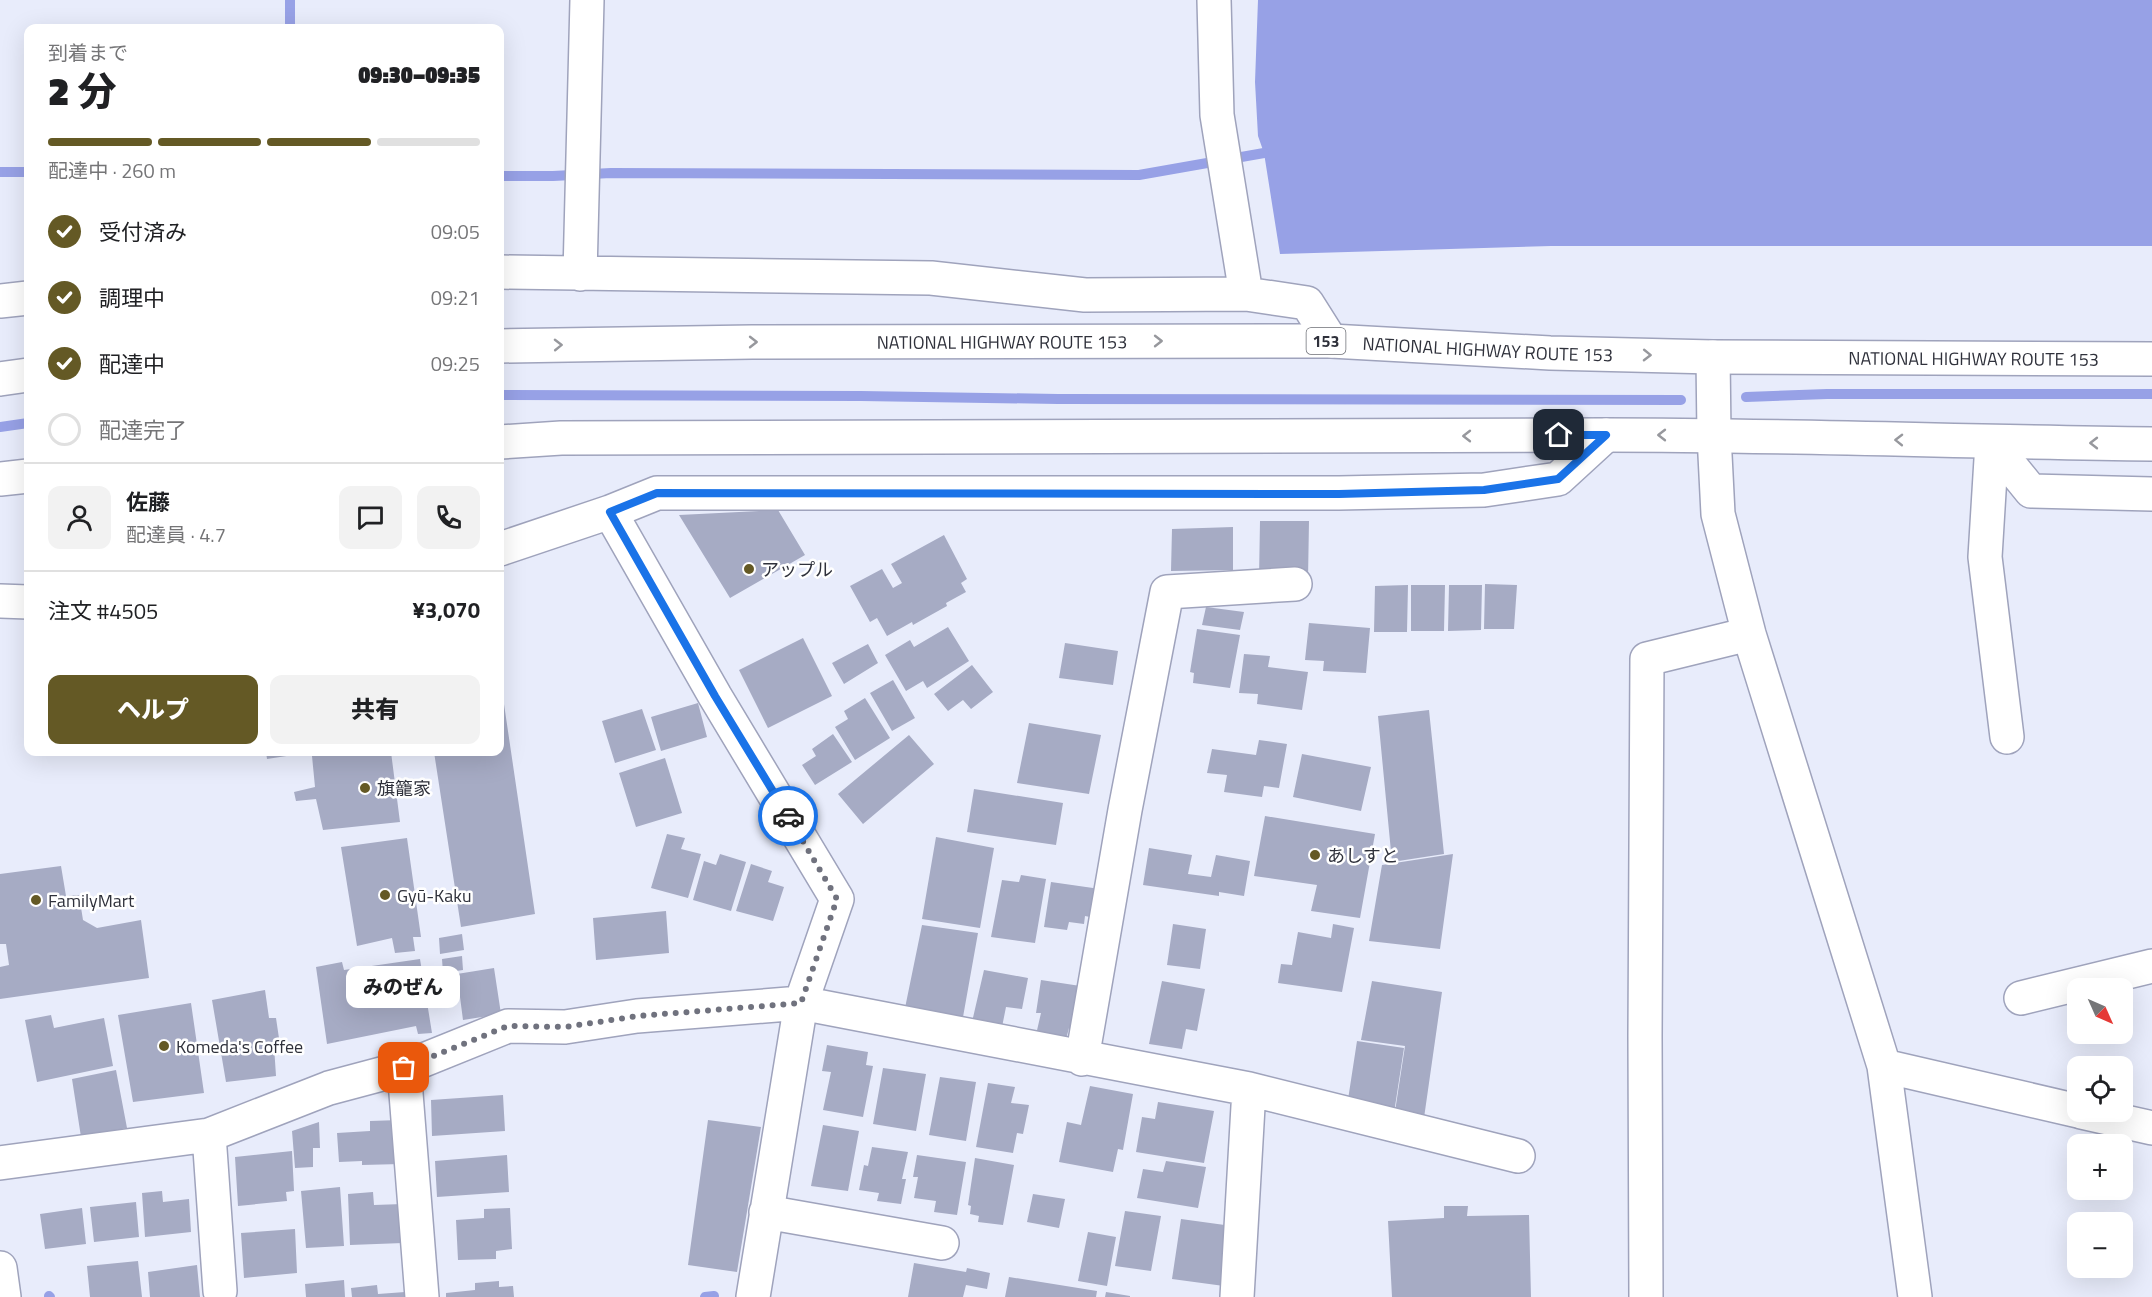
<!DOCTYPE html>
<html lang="ja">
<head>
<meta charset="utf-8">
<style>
  body { margin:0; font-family:"Titillium Web","Noto Sans JP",sans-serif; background:#f2f2f2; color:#202124; height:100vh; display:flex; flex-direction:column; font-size:22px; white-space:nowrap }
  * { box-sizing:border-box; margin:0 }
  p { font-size:20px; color:#757577 }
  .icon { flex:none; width:33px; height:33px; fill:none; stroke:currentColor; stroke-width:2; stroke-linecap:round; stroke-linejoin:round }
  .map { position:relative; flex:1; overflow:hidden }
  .drawer { position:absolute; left:24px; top:24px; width:480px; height:732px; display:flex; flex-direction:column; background:#fff; border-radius:12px; box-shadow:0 6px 24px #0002 }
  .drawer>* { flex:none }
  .needle { width:39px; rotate:135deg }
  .buttons { position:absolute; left:2067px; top:978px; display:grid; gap:12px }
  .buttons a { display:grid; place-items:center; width:66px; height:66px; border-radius:12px; background:#fff; box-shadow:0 6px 24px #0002; font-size:30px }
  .pin { position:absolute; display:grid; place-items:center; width:51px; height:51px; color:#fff; margin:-26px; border-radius:12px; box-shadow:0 3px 9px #0006 }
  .courier { position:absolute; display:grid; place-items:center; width:60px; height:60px; margin:-30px; border:4px solid #1a73e8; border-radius:50%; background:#fff; color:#222; box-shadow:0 2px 8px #0007 }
  .bubble { position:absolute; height:42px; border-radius:12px; background:#fff; box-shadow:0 6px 24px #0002; font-size:20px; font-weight:800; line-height:42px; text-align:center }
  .overview em { font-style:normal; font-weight:800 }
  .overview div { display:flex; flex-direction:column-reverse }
  .overview { display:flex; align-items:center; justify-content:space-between; height:102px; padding:0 24px }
  h1 { font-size:39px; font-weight:800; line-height:45px }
  .bar { display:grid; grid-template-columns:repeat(4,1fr); gap:9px 6px; align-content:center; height:72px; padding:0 24px }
  .bar i { height:8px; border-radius:4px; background:#e0e0e0 }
  .bar .selected { background:#645925 }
  .bar p { grid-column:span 4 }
  .line { display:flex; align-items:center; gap:15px; padding:0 24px; border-top:2px solid #e0e0e0 }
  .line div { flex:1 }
  .round { display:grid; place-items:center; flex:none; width:63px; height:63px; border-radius:12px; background:#f2f2f2 }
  ol { padding:0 24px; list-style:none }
  li { display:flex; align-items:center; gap:18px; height:66px }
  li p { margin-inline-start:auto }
  li .icon { padding:6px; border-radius:50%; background:#645925; color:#fff; stroke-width:4 }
  li:last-child { color:#757577 }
  li i { width:33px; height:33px; border:3px solid #e0e0e0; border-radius:50% }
  .button { display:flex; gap:12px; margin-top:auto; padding:12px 24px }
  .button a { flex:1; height:69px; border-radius:12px; background:#645925; color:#fff; font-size:24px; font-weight:800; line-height:69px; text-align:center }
  .button a+a { background:#f2f2f2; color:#202124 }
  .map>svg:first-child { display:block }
  .water { fill:#97a1e6 }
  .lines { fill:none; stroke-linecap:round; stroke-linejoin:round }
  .stream { stroke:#97a1e6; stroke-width:10 }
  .building { fill:#a6abc4 }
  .minor-casing { stroke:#9fa3bc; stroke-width:36 }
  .highway-casing { stroke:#9fa3bc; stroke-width:36 }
  .minor { stroke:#fff; stroke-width:33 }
  .highway { stroke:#fff; stroke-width:33 }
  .oneway { stroke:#97989d }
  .done { stroke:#70727e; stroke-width:6; stroke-dasharray:0 10.8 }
  .route { stroke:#1a73e8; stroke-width:8 }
  .poi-dot { fill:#645925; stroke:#fff; stroke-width:2 }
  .labels { text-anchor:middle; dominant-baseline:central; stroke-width:5; stroke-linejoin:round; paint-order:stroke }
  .shield { fill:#fff; stroke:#6d6f76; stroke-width:1.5 }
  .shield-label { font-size:16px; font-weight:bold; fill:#2f313b }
  .street-label { font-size:18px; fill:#2f313b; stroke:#fff }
  .poi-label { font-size:18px; fill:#2f313b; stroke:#fff; text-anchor:start }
</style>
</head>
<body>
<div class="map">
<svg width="2152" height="1297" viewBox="0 0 2152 1297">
  <rect width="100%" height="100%" fill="#e8ecfb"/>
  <path class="water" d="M1258 0H2152V246H1551L1280 254 1264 153 1258 136 1255 82Z"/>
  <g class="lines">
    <path class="stream" d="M290 28V0
      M0 172H28
      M500 176H553L611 173 1139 175 1264 153
      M500 395 861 396 1058 399 1681 400
      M1746 397 1827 394H2152
      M0 427 28 423
      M49 1296 50 1297
      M705 1297 714 1296"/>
  </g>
  <path class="building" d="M778 510 805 555 730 598 679 515Z
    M1260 521H1309L1308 579H1259Z
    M1233 527V570L1171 571 1172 529Z
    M944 535 967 579 961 583 966 592 946 603 947 606 913 625 912 622 887 636 877 618 870 622 850 586 882 569 893 588 902 583 891 564Z
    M1485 584 1517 585 1514 629H1484Z
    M1408 585 1407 632H1374L1375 586Z
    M1411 585H1445L1444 631H1411Z
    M1449 585H1482L1481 630 1448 631Z
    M1206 607 1244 612 1240 630 1202 625Z
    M1309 623 1370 628 1366 673 1323 671 1324 661 1305 660Z
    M948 627 969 661 927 688 923 681 906 691 885 655 910 640 914 647Z
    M1197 629 1240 635 1230 688 1193 683 1194 673 1190 672Z
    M803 638 832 696 768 728 739 670Z
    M1065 643 1118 651 1113 685 1059 678Z
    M868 644 878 663 844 684 832 663Z
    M1244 654 1270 656 1268 667 1308 672 1302 710 1257 704 1258 694 1239 693Z
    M972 665 993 692 971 709 963 700 948 711 934 694Z
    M500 677 535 914 461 927 434 752H500Z
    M893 680 915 718 892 731 870 693Z
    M865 698 890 738 855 760 835 727 848 719 844 711Z
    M698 703 707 737 661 751 651 717Z
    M642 709 656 750 615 763 602 721Z
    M1429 710 1444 854 1392 862 1378 716Z
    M1029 723 1101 735 1089 794 1017 783Z
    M833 734 852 762 815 785 802 765 816 756 812 749Z
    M909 735 934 764 863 824 838 794Z
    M1259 740 1287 744 1279 788 1264 786 1262 797 1224 792 1227 775 1207 773 1212 749 1256 755Z
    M266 752H306V753L267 759Z
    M347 752H391L400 822 323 830 316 799 296 801 294 792 315 787 312 756Z
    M1302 754 1371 767 1361 811 1293 797Z
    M665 758 682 813 636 827 619 773Z
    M974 789 1063 803 1056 845 967 832Z
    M1265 816 1375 834 1360 918 1311 911 1317 885 1254 876Z
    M667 834 685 838 681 849 701 854 688 898 651 888Z
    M936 837 994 848 980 928 922 919Z
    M407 838 421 937H413L415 951 395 953 392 938 357 946 341 847Z
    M1149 848 1192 855 1188 874 1211 877 1216 855 1250 861 1244 896 1219 892V896L1143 885Z
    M720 854 746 862 731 911 693 900 704 861 716 865Z
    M1453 854 1440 949 1369 941 1382 865Z
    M751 864 772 871 768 882 784 887 773 921 736 911Z
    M61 866 66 896 79 895 83 920 97 928 141 920 149 978 0 999V967L9 965 6 944H0V874Z
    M1021 875 1046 879 1035 943 991 937 1002 880 1019 882Z
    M1051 882 1100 889 1095 918 1085 916 1084 924 1069 922 1067 930 1044 927Z
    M666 911 669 953 596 960 593 918Z
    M1173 924 1206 929 1200 969 1167 965Z
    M1333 924 1354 928 1342 992 1278 983 1281 964 1292 965 1298 932 1331 938Z
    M922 925 978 933 963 1017 905 1008Z
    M462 934 464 950 440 954 439 938Z
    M462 956 463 970 443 973 442 959Z
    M420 959 432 1033 418 1034 416 1026 327 1044 316 967 342 962 344 970Z
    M494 968 501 1014 463 1020 457 974Z
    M984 970 1028 978 1022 1009 1006 1007 1002 1027 972 1022Z
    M1041 980 1087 987 1080 1029 1069 1028 1065 1043 1035 1039 1041 1013H1036Z
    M1162 981 1205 989 1197 1031 1186 1029 1182 1049 1149 1044Z
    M1372 981 1442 992 1423 1125 1394 1118 1405 1046 1361 1040Z
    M265 990 269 1018H276L280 1045 274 1046 276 1076 226 1082 212 1000Z
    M191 1003 204 1093 133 1102 118 1015Z
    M51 1015 54 1028 104 1018 113 1066 37 1082 25 1020Z
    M1357 1041 1404 1048 1394 1113 1347 1106Z
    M827 1045 868 1052 866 1065 873 1066 863 1117 823 1110 831 1072 822 1071Z
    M883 1068 926 1074 916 1131 873 1124Z
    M116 1070 127 1128 81 1137 72 1079Z
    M940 1077 976 1082 966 1141 929 1135Z
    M988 1083 1015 1087 1011 1103 1029 1105 1023 1134 1017 1133 1013 1153 976 1147Z
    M1090 1086 1133 1094 1123 1150 1118 1149 1113 1172 1059 1162 1067 1122 1081 1125Z
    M503 1095 505 1131 432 1136 431 1100Z
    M1158 1102 1214 1111 1204 1163 1136 1152 1142 1117 1155 1119Z
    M400 1120 401 1164 362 1165V1161L339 1162 337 1133 370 1131V1121Z
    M708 1120 761 1127 737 1272 688 1265Z
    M319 1122 320 1148H313V1167L295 1168 292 1131Z
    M823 1125 859 1131 848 1191 811 1186Z
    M872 1147 908 1152 902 1179H906L901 1204 877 1201 879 1193 859 1190 864 1165 868 1166Z
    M292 1151 294 1191 286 1192 287 1201 238 1206 235 1157Z
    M507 1155 509 1192 437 1197 435 1161Z
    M917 1155 966 1162 957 1215 934 1212 936 1201 914 1198 918 1177H913Z
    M975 1158 1014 1165 1003 1225 978 1222 979 1216 970 1214 971 1206 968 1205Z
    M1166 1161 1206 1167 1198 1208 1137 1198 1143 1169 1163 1172Z
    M340 1187 344 1246 306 1248 301 1191Z
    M162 1191 163 1202 189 1199 191 1232 145 1237 142 1193Z
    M373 1192 374 1205 403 1204V1243L350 1245 348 1194Z
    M1033 1194 1065 1199 1059 1228 1027 1222Z
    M136 1202 139 1237 94 1242 90 1207Z
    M1444 1206H1468L1467 1216 1529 1215 1531 1297H1392L1388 1221 1444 1218Z
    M82 1208 86 1244 45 1249 40 1214Z
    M510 1208 512 1249 496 1251V1259L458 1260 456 1220 484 1218V1209Z
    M1125 1211 1161 1216 1151 1271 1115 1266Z
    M1181 1219 1232 1226 1224 1286 1172 1279Z
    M295 1229 297 1273 244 1278 241 1233Z
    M1088 1232 1116 1237 1107 1286 1078 1281Z
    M138 1261 142 1297H90L87 1266Z
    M914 1263 966 1272 967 1268 990 1273 987 1289 966 1285 963 1297H908Z
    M197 1265 200 1297H150L148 1272Z
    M1009 1277 1097 1291 1096 1297H1005Z
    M344 1280 345 1297H306L305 1284Z
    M499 1281V1287L513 1286 514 1297H446V1293L475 1290V1283Z
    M377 1285 378 1294 405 1292V1297H352L351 1288Z
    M1106 1292 1130 1296V1297H1105Z"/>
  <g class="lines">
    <defs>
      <path id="minor" d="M1214 0 1217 115 1246 294
        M500 272 931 278 1085 295 1246 294 1307 303 1331 341
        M580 274 587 0
        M0 301 28 298
        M1713 357 1714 435 1718 514 1749 634 1884 1066 1915 1297
        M1992 443 1985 557 2007 737
        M1992 443 2031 491 2152 494
        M610 512 715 696 837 899 801 1003 753 1297
        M500 549 610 512 657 493H1339L1484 490 1558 479 1606 435
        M0 601 28 602
        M2021 998 2152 966
        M1082 1059 1125 810 1167 592 1295 584
        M1884 1066 2078 1111
        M404 1068 422 1297
        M2081 1112 2152 1128
        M209 1135 220 1291
        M0 1163 209 1135 329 1088 404 1068 508 1026 565 1027 637 1016 801 1003 1249 1089 1518 1156
        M766 1212 942 1243
        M0 1268 4 1297
        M1237 1297 1249 1089
        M1646 1297 1645 1036 1647 659 1749 634"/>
      <g id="highway">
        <path id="s1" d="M500 346 752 342 1331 341 1550 353 1713 357 2152 359"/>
        <path d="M0 379 28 375"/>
        <path d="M500 442 561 438 1606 435C1788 435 1970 442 2152 444"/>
        <path d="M0 479 28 476"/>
      </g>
    </defs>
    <use href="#minor" class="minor-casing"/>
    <use href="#highway" class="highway-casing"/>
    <use href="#minor" class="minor"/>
    <use href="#highway" class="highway"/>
  </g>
  <defs><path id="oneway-chevron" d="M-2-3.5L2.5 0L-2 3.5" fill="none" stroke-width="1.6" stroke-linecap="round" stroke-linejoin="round" transform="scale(1.5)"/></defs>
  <g class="oneway">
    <use href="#oneway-chevron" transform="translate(1158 341)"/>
    <use href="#oneway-chevron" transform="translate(753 342)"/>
    <use href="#oneway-chevron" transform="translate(558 345) rotate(-1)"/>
    <use href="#oneway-chevron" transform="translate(1647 355) rotate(1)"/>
    <use href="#oneway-chevron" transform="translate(1662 435) rotate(-180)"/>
    <use href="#oneway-chevron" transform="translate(1467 436) rotate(180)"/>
    <use href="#oneway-chevron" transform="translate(1899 440) rotate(-179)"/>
    <use href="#oneway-chevron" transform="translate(2094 443) rotate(-180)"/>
  </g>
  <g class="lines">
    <path class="done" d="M404 1068 508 1026 565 1027 638 1016 801 1003 837 899 788 816"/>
    <path class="route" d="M788 816 715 696 610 512 657 493 1339 494 1484 490 1558 479 1606 435H1559"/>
  </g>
  <g class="poi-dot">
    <circle cx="749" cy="569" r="6"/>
    <circle cx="365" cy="788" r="6"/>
    <circle cx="1315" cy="855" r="6"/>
    <circle cx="385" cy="895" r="6"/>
    <circle cx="36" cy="900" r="6"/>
    <circle cx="164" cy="1046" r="6"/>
  </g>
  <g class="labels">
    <rect class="shield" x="1306.5" y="328" width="39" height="26" rx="4.5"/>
    <g class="shield-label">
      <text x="1326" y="341">153</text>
    </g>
    <g class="street-label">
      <text stroke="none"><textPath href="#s1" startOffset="502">NATIONAL HIGHWAY ROUTE 153</textPath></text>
      <text stroke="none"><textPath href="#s1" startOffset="988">NATIONAL HIGHWAY ROUTE 153</textPath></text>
      <text stroke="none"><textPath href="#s1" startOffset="1474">NATIONAL HIGHWAY ROUTE 153</textPath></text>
    </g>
    <g class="poi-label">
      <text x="761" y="569">アップル</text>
      <text x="377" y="788">旗籠家</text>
      <text x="1327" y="855">あしすと</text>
      <text x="397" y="895">Gyū-Kaku</text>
      <text x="48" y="900">FamilyMart</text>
      <text x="176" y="1046">Komeda's Coffee</text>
    </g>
  </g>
</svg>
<div class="buttons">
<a><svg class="needle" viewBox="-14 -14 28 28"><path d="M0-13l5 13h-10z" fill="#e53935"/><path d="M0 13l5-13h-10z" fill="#757577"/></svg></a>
<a><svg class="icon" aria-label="locate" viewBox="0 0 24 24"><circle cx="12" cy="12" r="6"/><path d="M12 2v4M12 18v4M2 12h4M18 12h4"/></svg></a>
<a>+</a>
<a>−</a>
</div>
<div class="pin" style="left:404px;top:1068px;background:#ea580c"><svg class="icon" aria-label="bag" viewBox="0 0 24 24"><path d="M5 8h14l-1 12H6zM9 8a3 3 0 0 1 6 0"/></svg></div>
<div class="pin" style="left:1559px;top:435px;background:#1f2937"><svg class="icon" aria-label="home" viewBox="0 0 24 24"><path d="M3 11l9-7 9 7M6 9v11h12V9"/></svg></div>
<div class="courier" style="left:788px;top:816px"><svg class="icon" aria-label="car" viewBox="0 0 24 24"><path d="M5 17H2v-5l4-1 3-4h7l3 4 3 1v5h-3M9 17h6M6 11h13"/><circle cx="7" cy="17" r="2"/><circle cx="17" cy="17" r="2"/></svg></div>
<div class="bubble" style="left:346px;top:966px;width:114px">みのぜん</div>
<section class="drawer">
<div class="overview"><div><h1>2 分</h1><p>到着まで</p></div><em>09:30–09:35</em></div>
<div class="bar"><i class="selected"></i><i class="selected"></i><i class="selected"></i><i></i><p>配達中 · 260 m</p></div>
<ol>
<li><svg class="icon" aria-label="check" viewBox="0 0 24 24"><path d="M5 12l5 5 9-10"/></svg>受付済み<p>09:05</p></li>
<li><svg class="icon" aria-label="check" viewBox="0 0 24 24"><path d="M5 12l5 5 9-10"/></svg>調理中<p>09:21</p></li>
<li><svg class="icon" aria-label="check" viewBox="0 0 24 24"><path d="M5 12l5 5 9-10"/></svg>配達中<p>09:25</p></li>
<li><i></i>配達完了</li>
</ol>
<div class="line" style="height:108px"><a class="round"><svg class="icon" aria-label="person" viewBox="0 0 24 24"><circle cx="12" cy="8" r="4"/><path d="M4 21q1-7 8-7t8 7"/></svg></a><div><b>佐藤</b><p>配達員 · 4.7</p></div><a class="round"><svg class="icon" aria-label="chat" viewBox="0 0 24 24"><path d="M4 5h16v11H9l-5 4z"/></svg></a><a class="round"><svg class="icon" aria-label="phone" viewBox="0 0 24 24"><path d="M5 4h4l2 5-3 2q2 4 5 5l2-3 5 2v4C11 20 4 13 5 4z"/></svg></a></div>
<div class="line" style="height:78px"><div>注文 #4505</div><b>¥3,070</b></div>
<div class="button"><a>ヘルプ</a><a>共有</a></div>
</section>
</div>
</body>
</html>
